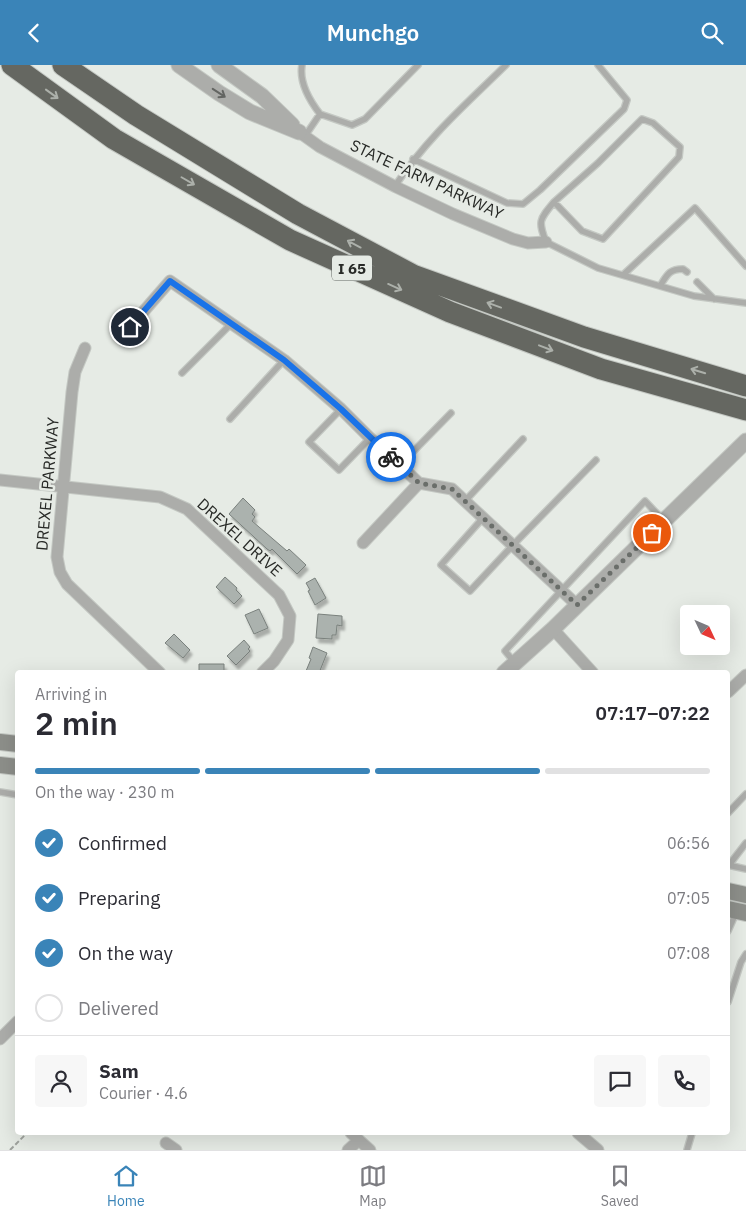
<!DOCTYPE html>
<html lang="en">
<head>
<meta charset="utf-8">
<style>
  body { margin:0; font-family:"IBM Plex Sans",sans-serif; background:#f7f7f7; color:#2b2b33; height:100vh; display:flex; flex-direction:column; font-size:19px; white-space:nowrap }
  * { box-sizing:border-box; margin:0 }
  p { font-size:16px; color:#7c7c81 }
  .icon { flex:none; width:28px; height:28px; fill:none; stroke:currentColor; stroke-width:2; stroke-linecap:round; stroke-linejoin:round }
  .map { position:relative; flex:1; overflow:hidden }
  .side { position:absolute; left:15px; top:605px; width:715px; height:465px; display:flex; flex-direction:column; background:#fff; border-radius:5px; box-shadow:0 5px 20px #0002 }
  .side>* { flex:none }
  .needle { width:32px; rotate:134deg }
  .controls { position:absolute; left:680px; top:540px; display:grid; gap:10px }
  .controls a { display:grid; place-items:center; width:50px; height:50px; border-radius:5px; background:#fff; box-shadow:0 5px 20px #0002; font-size:25px }
  .pin { position:absolute; display:grid; place-items:center; width:42px; height:42px; color:#fff; margin:-21px; border:2px solid #fff; border-radius:50%; box-shadow:0 1px 5px #0007 }
  .courier { position:absolute; display:grid; place-items:center; width:50px; height:50px; margin:-25px; border:4px solid #1a73e8; border-radius:50%; background:#fff; color:#222; box-shadow:0 1px 6px #0007 }
  .overview em { font-style:normal; font-weight:600 }
  .overview div { display:flex; flex-direction:column-reverse }
  .overview { display:flex; align-items:center; justify-content:space-between; height:85px; padding:0 20px }
  h1 { font-size:32px; font-weight:600; line-height:38px }
  .bar { display:grid; grid-template-columns:repeat(4,1fr); gap:8px 5px; align-content:center; height:60px; padding:0 20px }
  .bar i { height:6px; border-radius:4px; background:#e1e1e2 }
  .bar .current { background:#3a84b8 }
  .bar p { grid-column:span 4 }
  .line { display:flex; align-items:center; gap:12px; padding:0 20px; border-top:1px solid #e1e1e2 }
  .line div { flex:1 }
  .round { display:grid; place-items:center; flex:none; width:52px; height:52px; border-radius:5px; background:#f7f7f7 }
  ol { padding:0 20px; list-style:none }
  li { display:flex; align-items:center; gap:15px; height:55px }
  li p { margin-inline-start:auto }
  li .icon { padding:5px; border-radius:50%; background:#3a84b8; color:#fff; stroke-width:4 }
  li:last-child { color:#7c7c81 }
  li i { width:28px; height:28px; border:2px solid #e1e1e2; border-radius:50% }
  header { display:flex; justify-content:space-between; align-items:center; height:65px; padding:0 20px; background:#3a84b8; color:#fff; font-size:22px; font-weight:600 }
  .menu { display:flex; justify-content:space-around; align-items:center; height:70px; border-top:1px solid #e1e1e2; background:#fff; font-size:14px; color:#7c7c81 }
  .menu a { display:grid; justify-items:center; gap:2px }
  .menu .current { color:#3a84b8 }
  .map>svg:first-child { display:block }
  .building { fill:#abb2ae; stroke:#7a817d; filter:url(#shadow) }
  .lines { fill:none; stroke-linecap:round; stroke-linejoin:round }
  .service-casing { stroke:#c4c8c3; stroke-width:8 }
  .minor-casing { stroke:#c4c8c3; stroke-width:13 }
  .tertiary-casing { stroke:#c4c8c3; stroke-width:17 }
  .secondary-casing { stroke:#c4c8c3; stroke-width:18 }
  .motorway-casing { stroke:#c4c8c3; stroke-width:23 }
  .path { stroke:#9ea29d; stroke-width:2; stroke-dasharray:5 2.5; stroke-linecap:butt }
  .service { stroke:#acadaa; stroke-width:5.5 }
  .minor { stroke:#acadaa; stroke-width:11 }
  .tertiary { stroke:#acadaa; stroke-width:15 }
  .secondary { stroke:#8d8f8a; stroke-width:16 }
  .motorway { stroke:#656761; stroke-width:21 }
  .oneway { stroke:#636562 }
  .oneway2 { stroke:#acb0aa }
  .done { stroke:#6a6e6a; stroke-width:5; stroke-dasharray:0 9 }
  .route { stroke:#1a73e8; stroke-width:6 }
  .labels { text-anchor:middle; dominant-baseline:central; stroke-width:5; stroke-linejoin:round; paint-order:stroke }
  .shield { fill:#e6ebe5; stroke:#616460; stroke-width:1 }
  .shield-label { font-size:15px; font-weight:bold; fill:#282a27 }
  .street-label { font-size:16px; fill:#282a27; stroke:#e6ebe5 }
</style>
</head>
<body>
<header><svg class="icon" aria-label="back" viewBox="0 0 24 24"><path d="M15 5l-7 7 7 7"/></svg>Munchgo<svg class="icon" aria-label="search" viewBox="0 0 24 24"><circle cx="10" cy="10" r="6"/><path d="M15 15l6 6"/></svg></header>
<div class="map">
<svg width="746" height="1085" viewBox="0 0 746 1085">
  <defs>
    <filter id="shadow"><feDropShadow dx="2.5" dy="4.5" stdDeviation="1" flood-color="#0004"/></filter>
  </defs>
  <rect width="100%" height="100%" fill="#e6ebe5"/>
  <path class="building" d="M243 433 255 445 252 449 255 452 252 456 287 486 289 484 306 500 297 509 272 484 270 486 267 484 229 449Z
    M225 512 237 523 236 525 242 531 234 539 216 522Z
    M315 513 326 533 315 540 308 526 310 525 306 518Z
    M259 544 268 563 254 569 245 550Z
    M318 549 342 551V561L337 560 336 570H332V574L316 573Z
    M174 569 190 585 183 593 165 578Z
    M244 575 250 582 248 584 250 586 236 600 227 591Z
    M313 582 327 588 319 608 306 606 311 594 309 593Z
    M199 599H224V608H199Z"/>
  <g class="lines">
    <defs>
      <path id="service" d="M302 0C299 17 310 36 320 49L352 60 365 54 418 0
        M305 71 320 49
        M413 94 507 138 523 139 540 125 624 44 627 35 598 0
        M395 121C427 73 465 40 506 0
        M554 137 598 98 642 54 653 58 680 82 679 92 603 174 582 166 554 137C539 155 538 156 546 177L598 203 694 231 746 238
        M623 210 695 143 746 201
        M697 217 714 234
        M660 221C667 210 669 204 683 204L687 207
        M182 308 231 259
        M341 344 309 377 339 405 370 373
        M230 354 284 295
        M400 400 451 348
        M465 436 523 374
        M482 454 441 500 470 526 513 480 596 395
        M515 598 505 586 645 436 664 456
        M0 727 18 730
        M728 748 746 729
        M728 800 746 804
        M729 800 746 778
        M728 866 736 848
        M728 937 741 897 746 889
        M687 1085 692 1068"/>
      <path id="minor" d="M299 67 320 82 396 122 453 149 513 174 528 178 546 177
        M130 262 170 216 284 295 341 344 370 373 419 418
        M85 283 75 307 72 327 57 492 60 507 67 519 160 608
        M0 415 160 432 187 444 279 530 290 551 288 575 274 596 262 608
        M363 478 419 418 452 424 577 540
        M553 564 593 608
        M728 627 746 610
        M0 974 18 956
        M351 1068 370 1085
        M578 1068 598 1085
        M166 1078 176 1085
        M348 1085 359 1075"/>
      <path id="tertiary" d="M179 0 219 28 250 47 299 67
        M219 0 262 31 292 60
        M504 608 553 564 746 376"/>
      <path id="secondary" d="M0 677 18 679
        M0 700 18 702
        M728 826 746 830
        M728 844 746 848"/>
      <path id="motorway" d="M12 0 114 74 290 175 450 247 601 304 746 345
        M63 0 136 50 298 149 413 210 584 272 746 321"/>
    </defs>
    <use href="#service" class="service-casing"/>
    <use href="#minor" class="minor-casing"/>
    <use href="#tertiary" class="tertiary-casing"/>
    <use href="#secondary" class="secondary-casing"/>
    <use href="#motorway" class="motorway-casing"/>
    <path class="path" d="M10 1085 27 1068"/>
    <use href="#service" class="service"/>
    <use href="#minor" class="minor"/>
    <use href="#tertiary" class="tertiary"/>
    <use href="#secondary" class="secondary"/>
    <use href="#motorway" class="motorway"/>
  </g>
  <defs><path id="oneway-shaft" d="M-6 0H5M1.5-3L5.5 0L1.5 3" fill="none" stroke-width="1.6" stroke-linecap="round" stroke-linejoin="round" transform="scale(1.25)"/></defs>
  <use class="oneway" href="#oneway-shaft" transform="translate(219 28) rotate(33)"/>
  <g class="oneway2">
    <use href="#oneway-shaft" transform="translate(52 29) rotate(36)"/>
    <use href="#oneway-shaft" transform="translate(188 116) rotate(30)"/>
    <use href="#oneway-shaft" transform="translate(354 179) rotate(-152)"/>
    <use href="#oneway-shaft" transform="translate(395 222) rotate(24)"/>
    <use href="#oneway-shaft" transform="translate(494 240) rotate(-160)"/>
    <use href="#oneway-shaft" transform="translate(546 283) rotate(21)"/>
    <use href="#oneway-shaft" transform="translate(698 306) rotate(-163)"/>
  </g>
  <g class="lines">
    <path class="done" d="M391 392 419 418 452 424 577 540 652 468"/>
    <path class="route" d="M130 262 170 216 284 295 341 344 391 392"/>
  </g>
  <g class="labels">
    <rect class="shield" x="332" y="190.5" width="40" height="25" rx="4"/>
    <g class="shield-label">
      <text x="352" y="203">I 65</text>
    </g>
    <g class="street-label">
      <text transform="translate(427 114) rotate(25)">STATE FARM PARKWAY</text>
      <text transform="translate(47 419) rotate(-85)">DREXEL PARKWAY</text>
      <text transform="translate(240 472) rotate(42)">DREXEL DRIVE</text>
    </g>
  </g>
</svg>
<div class="controls">
<a><svg class="needle" viewBox="-14 -14 28 28"><path d="M0-13l5 13h-10z" fill="#e53935"/><path d="M0 13l5-13h-10z" fill="#7c7c81"/></svg></a>
</div>
<div class="pin" style="left:652px;top:468px;background:#ea580c"><svg class="icon" aria-label="bag" viewBox="0 0 24 24"><path d="M5 8h14l-1 12H6zM9 8a3 3 0 0 1 6 0"/></svg></div>
<div class="pin" style="left:130px;top:262px;background:#1f2937"><svg class="icon" aria-label="home" viewBox="0 0 24 24"><path d="M3 11l9-7 9 7M6 9v11h12V9"/></svg></div>
<div class="courier" style="left:391px;top:392px"><svg class="icon" aria-label="bike" viewBox="0 0 24 24"><circle cx="6" cy="16" r="4"/><circle cx="18" cy="16" r="4"/><path d="M6 16l4-8h5l3 8M10 8l3 8H6M13 5h3"/></svg></div>
<section class="side">
<div class="overview"><div><h1>2 min</h1><p>Arriving in</p></div><em>07:17–07:22</em></div>
<div class="bar"><i class="current"></i><i class="current"></i><i class="current"></i><i></i><p>On the way · 230 m</p></div>
<ol>
<li><svg class="icon" aria-label="check" viewBox="0 0 24 24"><path d="M5 12l5 5 9-10"/></svg>Confirmed<p>06:56</p></li>
<li><svg class="icon" aria-label="check" viewBox="0 0 24 24"><path d="M5 12l5 5 9-10"/></svg>Preparing<p>07:05</p></li>
<li><svg class="icon" aria-label="check" viewBox="0 0 24 24"><path d="M5 12l5 5 9-10"/></svg>On the way<p>07:08</p></li>
<li><i></i>Delivered</li>
</ol>
<div class="line" style="height:90px"><a class="round"><svg class="icon" aria-label="person" viewBox="0 0 24 24"><circle cx="12" cy="8" r="4"/><path d="M4 21q1-7 8-7t8 7"/></svg></a><div><b>Sam</b><p>Courier · 4.6</p></div><a class="round"><svg class="icon" aria-label="chat" viewBox="0 0 24 24"><path d="M4 5h16v11H9l-5 4z"/></svg></a><a class="round"><svg class="icon" aria-label="phone" viewBox="0 0 24 24"><path d="M5 4h4l2 5-3 2q2 4 5 5l2-3 5 2v4C11 20 4 13 5 4z"/></svg></a></div>
</section>
</div>
<nav class="menu">
<a class="current"><svg class="icon" aria-label="home" viewBox="0 0 24 24"><path d="M3 11l9-7 9 7M6 9v11h12V9"/></svg>Home</a>
<a><svg class="icon" aria-label="map" viewBox="0 0 24 24"><path d="M3 6l6-2 6 2 6-2v14l-6 2-6-2-6 2zM9 4v14M15 6v14"/></svg>Map</a>
<a><svg class="icon" aria-label="saved" viewBox="0 0 24 24"><path d="M7 4h10v16l-5-4-5 4z"/></svg>Saved</a>
</nav>
</body>
</html>
